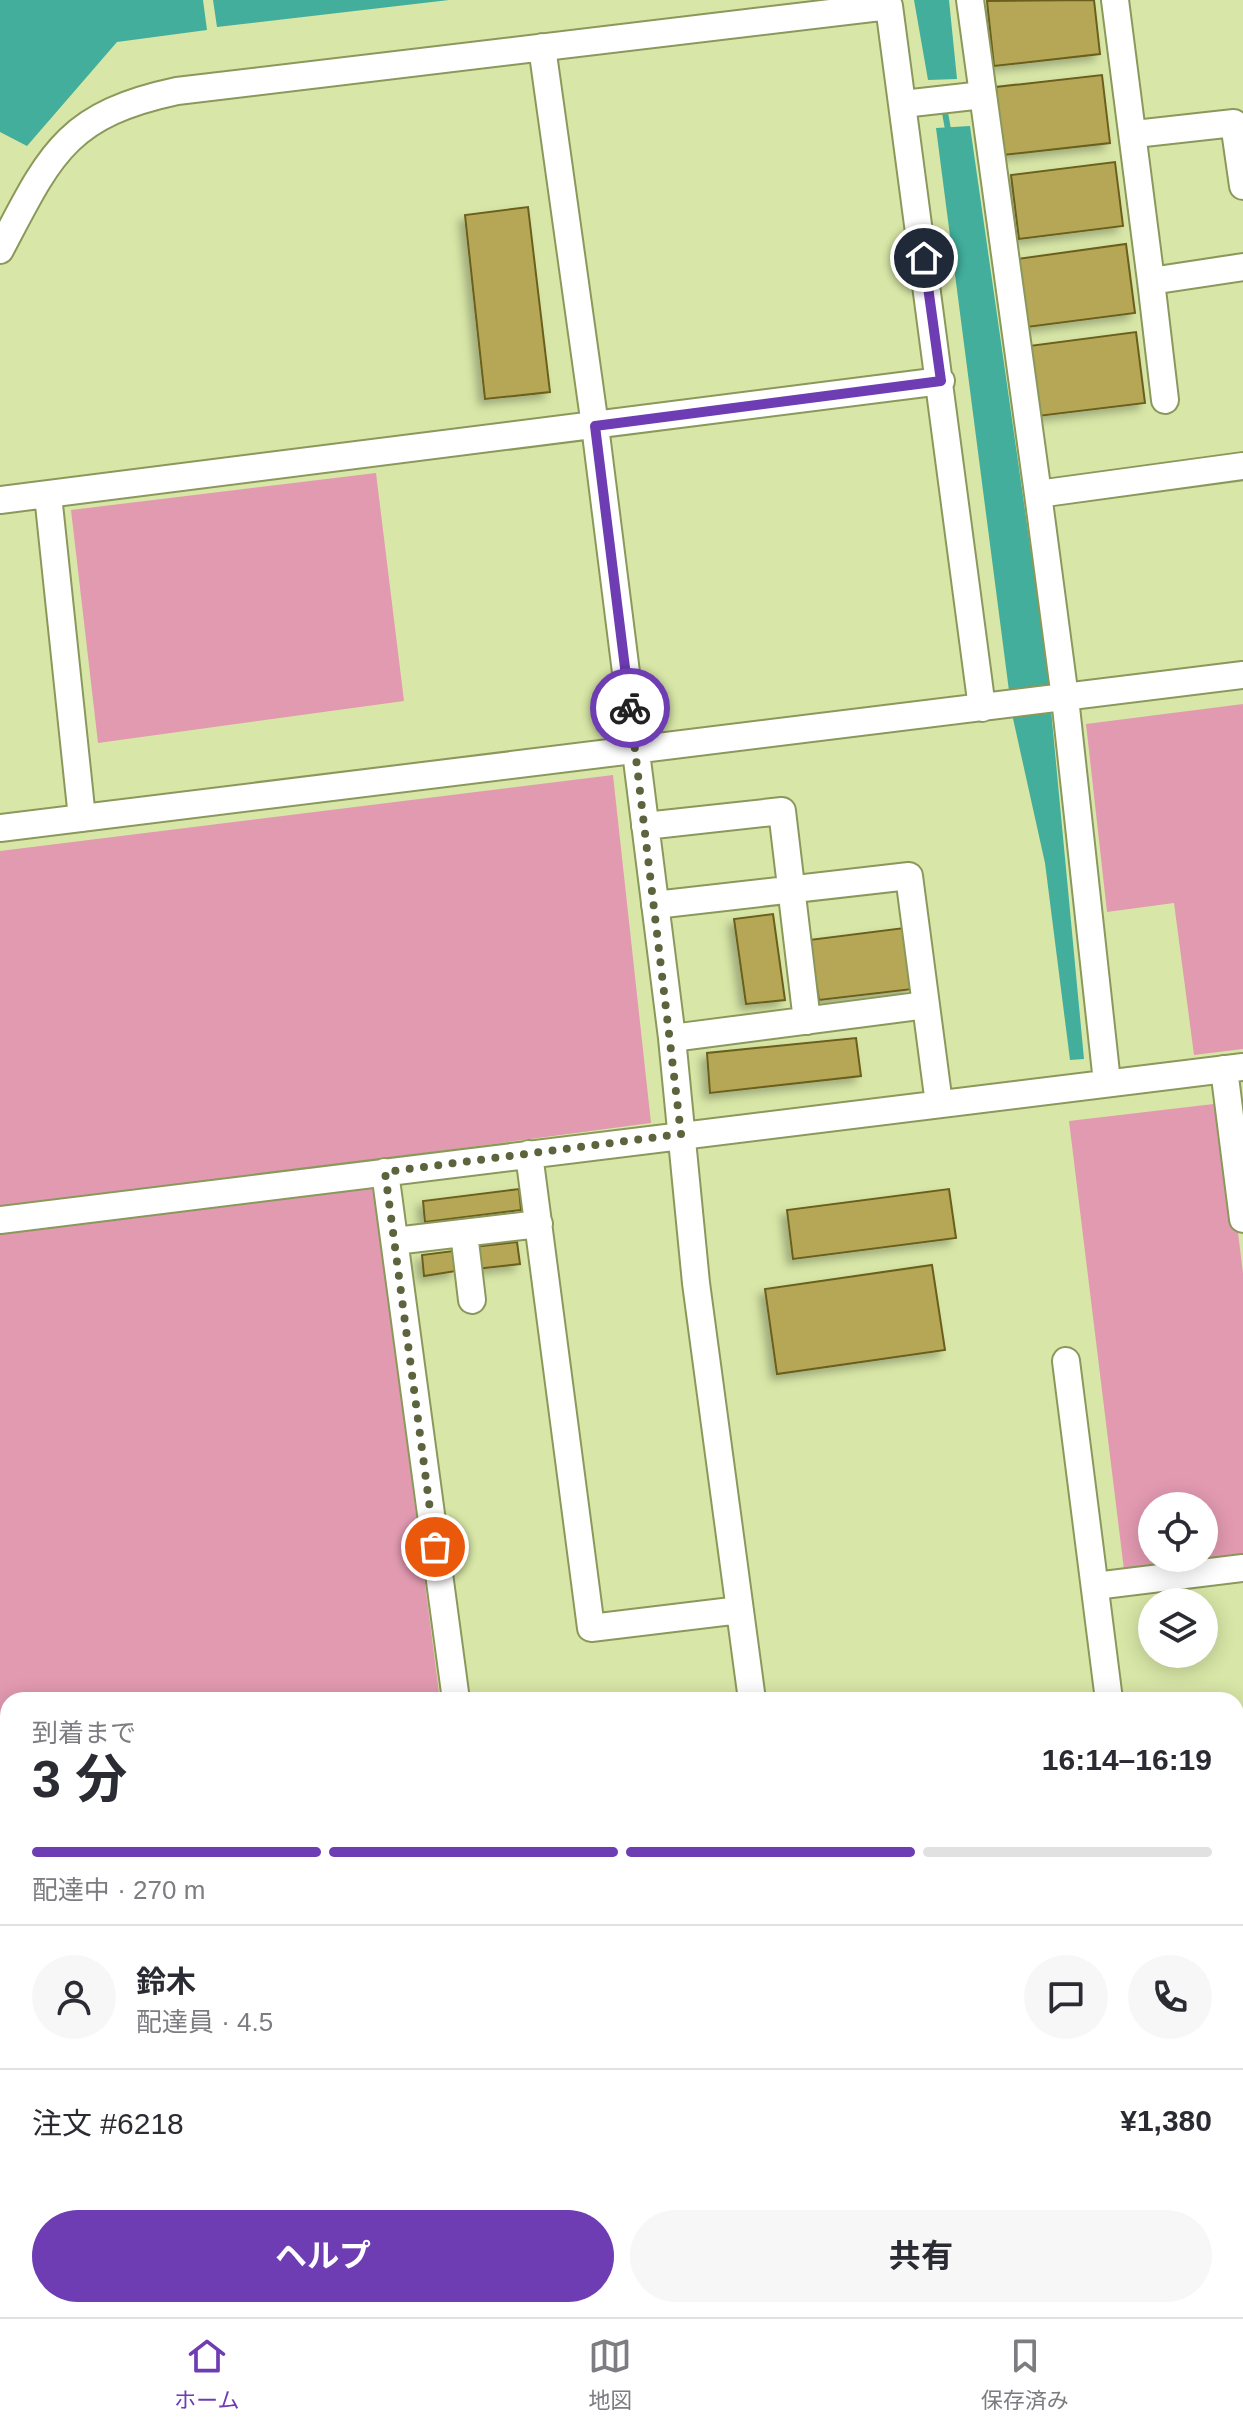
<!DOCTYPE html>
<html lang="ja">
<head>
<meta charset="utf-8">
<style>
  body { margin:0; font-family:Arial,"Noto Sans JP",sans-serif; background:#f7f7f7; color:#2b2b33; height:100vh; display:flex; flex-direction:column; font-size:30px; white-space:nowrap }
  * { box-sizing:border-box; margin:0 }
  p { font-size:26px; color:#7c7c81 }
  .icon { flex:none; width:44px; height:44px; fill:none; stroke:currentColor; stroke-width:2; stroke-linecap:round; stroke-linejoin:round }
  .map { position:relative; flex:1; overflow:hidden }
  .details { position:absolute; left:0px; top:1692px; width:1244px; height:626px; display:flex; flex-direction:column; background:#fff; border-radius:24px 24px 0 0; box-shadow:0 4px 20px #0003 }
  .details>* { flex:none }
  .buttons { position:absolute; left:1138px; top:1492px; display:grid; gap:16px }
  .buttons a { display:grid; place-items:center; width:80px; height:80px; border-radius:50%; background:#fff; box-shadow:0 4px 20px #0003; font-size:40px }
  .pin { position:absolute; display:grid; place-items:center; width:68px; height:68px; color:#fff; margin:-34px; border:4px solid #fff; border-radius:50%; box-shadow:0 2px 8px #0007 }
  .courier { position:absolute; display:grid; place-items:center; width:80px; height:80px; margin:-40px; border:6px solid #6e3cb3; border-radius:50%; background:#fff; color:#222; box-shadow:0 2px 10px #0007 }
  .head em { font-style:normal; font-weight:700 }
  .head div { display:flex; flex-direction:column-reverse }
  .head { display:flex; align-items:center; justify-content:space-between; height:136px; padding:0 32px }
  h1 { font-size:52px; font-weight:700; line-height:60px }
  .bar { display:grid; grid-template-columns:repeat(4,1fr); gap:12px 8px; align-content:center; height:96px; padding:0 32px }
  .bar i { height:10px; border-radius:6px; background:#e1e1e2 }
  .bar .selected { background:#6e3cb3 }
  .bar p { grid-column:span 4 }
  .line { display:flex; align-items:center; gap:20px; padding:0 32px; border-top:2px solid #e1e1e2 }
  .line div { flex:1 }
  .round { display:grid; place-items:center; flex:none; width:84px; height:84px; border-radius:42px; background:#f7f7f7 }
  .action { display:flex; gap:16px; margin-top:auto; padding:16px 32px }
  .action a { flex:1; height:92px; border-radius:48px; background:#6e3cb3; color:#fff; font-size:32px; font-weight:700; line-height:92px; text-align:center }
  .action a+a { background:#f7f7f7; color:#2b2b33 }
  .dock { display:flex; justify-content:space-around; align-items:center; height:112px; border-top:2px solid #e1e1e2; background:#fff; font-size:22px; color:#7c7c81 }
  .dock a { display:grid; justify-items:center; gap:4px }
  .dock .selected { color:#6e3cb3 }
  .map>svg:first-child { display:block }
  .green { fill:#e29ab1; fill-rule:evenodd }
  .water { fill:#42ae9b }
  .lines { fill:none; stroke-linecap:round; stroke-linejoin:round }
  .stream { stroke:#42ae9b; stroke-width:6 }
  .building { fill:#b6a756; stroke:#6a5f1d; stroke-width:2; filter:url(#shadow) }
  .minor-casing { stroke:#8a985b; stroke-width:30 }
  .major-casing { stroke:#8a985b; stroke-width:36 }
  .highway-casing { stroke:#8a985b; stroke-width:40 }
  .minor { stroke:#fff; stroke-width:26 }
  .major { stroke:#fff; stroke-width:32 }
  .highway { stroke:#fff; stroke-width:36 }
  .done { stroke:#5b643d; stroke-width:8; stroke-dasharray:0 14.4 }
  .route { stroke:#6e3cb3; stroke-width:10 }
</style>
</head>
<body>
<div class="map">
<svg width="1243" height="2317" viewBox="0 0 1243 2317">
  <defs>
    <filter id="shadow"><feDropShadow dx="-5.5" dy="5.5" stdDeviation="4" flood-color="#0004"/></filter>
  </defs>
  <rect width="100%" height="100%" fill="#d8e7a7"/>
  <path class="green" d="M376 473 404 701 98 743 71 510Z
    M1243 704V1049L1194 1055 1174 903 1107 912 1086 724Z
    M613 775 651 1123 0 1209V851Z
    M1222 1103 1243 1273V1556L1124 1570 1069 1121ZM1152 1506H1204V1558H1152Z
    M374 1187 440 1700H8L7 1897 0 1837V1232Z"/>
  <path class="water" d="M0 0H203L207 30 117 42 27 146 0 132Z
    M213 0H449L217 27Z
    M914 0H949L957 79 928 80Z
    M970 126 1046 657 1084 1059 1070 1060 1045 863 1012 714 936 128Z"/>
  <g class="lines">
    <path class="stream" d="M944 107 949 135"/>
  </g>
  <path class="building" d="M1094 0 1100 54 994 66 987 1Z
    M1102 75 1110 143 1003 155 996 87Z
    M1115 162 1123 226 1019 239 1011 175Z
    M528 207 550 392 485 399 465 215Z
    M1126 244 1135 313 1027 327 1017 259Z
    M1136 332 1145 403 1038 416 1029 346Z
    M773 914 785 1000 746 1004 734 919Z
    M904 928 913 989 819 1000 809 940Z
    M856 1038 861 1076 710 1093 707 1053Z
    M519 1189 521 1210 425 1222 423 1201Z
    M949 1189 956 1238 793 1259 787 1210Z
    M517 1242 520 1264 476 1269 473 1247Z
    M453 1251 456 1271 424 1276 422 1255Z
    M932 1265 945 1350 777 1374 765 1289Z"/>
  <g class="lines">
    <defs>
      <path id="minor" d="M970 0 1038 494
        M1115 0 1151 281 1243 267
        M542 47 595 426 672 1038 696 1283 752 1700
        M903 104 983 95
        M1135 134 1234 123 1243 186
        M0 250C50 155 65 115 177 91L889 6 982 708
        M1151 281 1165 400
        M48 495 82 818
        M0 500 941 381
        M645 826 782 811 807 1021
        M0 828 1243 675
        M655 905 909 876 939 1104
        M672 1038 926 1005
        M1224 1069 1243 1219
        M1107 1082 1065 698 1038 494 1243 466
        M529 1154 591 1628 740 1610
        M385 1172 456 1700
        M0 1220 1243 1067
        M464 1233 472 1300
        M395 1241 539 1224
        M1066 1361 1109 1700
        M1095 1586 1243 1568
        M1236 1761 1243 1760
        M0 1916 8 1915
        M0 2106 8 2120
        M830 2310V2317
        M1196 2310 1205 2317
        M458 2317 460 2310"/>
      <path id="major" d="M101 2310 122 2317
        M200 2310 222 2317"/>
      <path id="highway" d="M0 2238 8 2241
        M0 2286 8 2289
        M68 2310 88 2317
        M144 2310 164 2317
        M179 2310 196 2317"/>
    </defs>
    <use href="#minor" class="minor-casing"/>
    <use href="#major" class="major-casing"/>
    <use href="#highway" class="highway-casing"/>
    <use href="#minor" class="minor"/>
    <use href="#major" class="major"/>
    <use href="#highway" class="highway"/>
  </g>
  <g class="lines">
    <path class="done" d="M435 1547 385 1172 681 1134 630 708"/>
    <path class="route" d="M630 708 595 426 941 381 924 258"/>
  </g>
</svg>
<div class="buttons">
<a><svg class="icon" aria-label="locate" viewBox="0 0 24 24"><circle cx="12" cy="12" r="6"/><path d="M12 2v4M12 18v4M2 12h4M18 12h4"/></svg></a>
<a><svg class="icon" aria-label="layers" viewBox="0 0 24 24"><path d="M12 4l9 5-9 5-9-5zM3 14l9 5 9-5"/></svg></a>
</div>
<div class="pin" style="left:435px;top:1547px;background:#ea580c"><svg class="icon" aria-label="bag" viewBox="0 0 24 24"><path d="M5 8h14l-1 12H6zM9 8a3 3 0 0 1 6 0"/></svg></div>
<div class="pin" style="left:924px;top:258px;background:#1f2937"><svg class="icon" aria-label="home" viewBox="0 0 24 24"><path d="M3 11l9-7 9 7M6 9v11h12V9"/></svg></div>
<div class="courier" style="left:630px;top:708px"><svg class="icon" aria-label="bike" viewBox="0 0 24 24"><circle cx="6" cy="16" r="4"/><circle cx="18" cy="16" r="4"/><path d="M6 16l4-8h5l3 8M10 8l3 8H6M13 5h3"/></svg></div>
<section class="details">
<div class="head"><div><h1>3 分</h1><p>到着まで</p></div><em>16:14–16:19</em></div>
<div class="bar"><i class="selected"></i><i class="selected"></i><i class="selected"></i><i></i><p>配達中 · 270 m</p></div>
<div class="line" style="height:144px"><a class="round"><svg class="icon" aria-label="person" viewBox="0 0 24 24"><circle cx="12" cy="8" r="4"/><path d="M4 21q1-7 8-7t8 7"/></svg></a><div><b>鈴木</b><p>配達員 · 4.5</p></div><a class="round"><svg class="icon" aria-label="chat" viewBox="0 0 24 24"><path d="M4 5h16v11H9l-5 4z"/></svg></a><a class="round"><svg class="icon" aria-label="phone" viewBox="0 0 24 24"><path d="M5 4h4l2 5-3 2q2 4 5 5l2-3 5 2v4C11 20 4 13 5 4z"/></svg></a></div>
<div class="line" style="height:104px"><div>注文 #6218</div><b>¥1,380</b></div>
<div class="action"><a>ヘルプ</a><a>共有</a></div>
</section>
</div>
<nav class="dock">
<a class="selected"><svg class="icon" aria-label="home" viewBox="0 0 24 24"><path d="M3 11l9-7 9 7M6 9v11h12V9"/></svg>ホーム</a>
<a><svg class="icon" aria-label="map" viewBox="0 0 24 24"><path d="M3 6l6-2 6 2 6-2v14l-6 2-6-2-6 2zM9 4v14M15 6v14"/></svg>地図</a>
<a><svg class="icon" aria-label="saved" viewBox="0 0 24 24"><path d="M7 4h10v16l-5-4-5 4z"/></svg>保存済み</a>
</nav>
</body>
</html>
